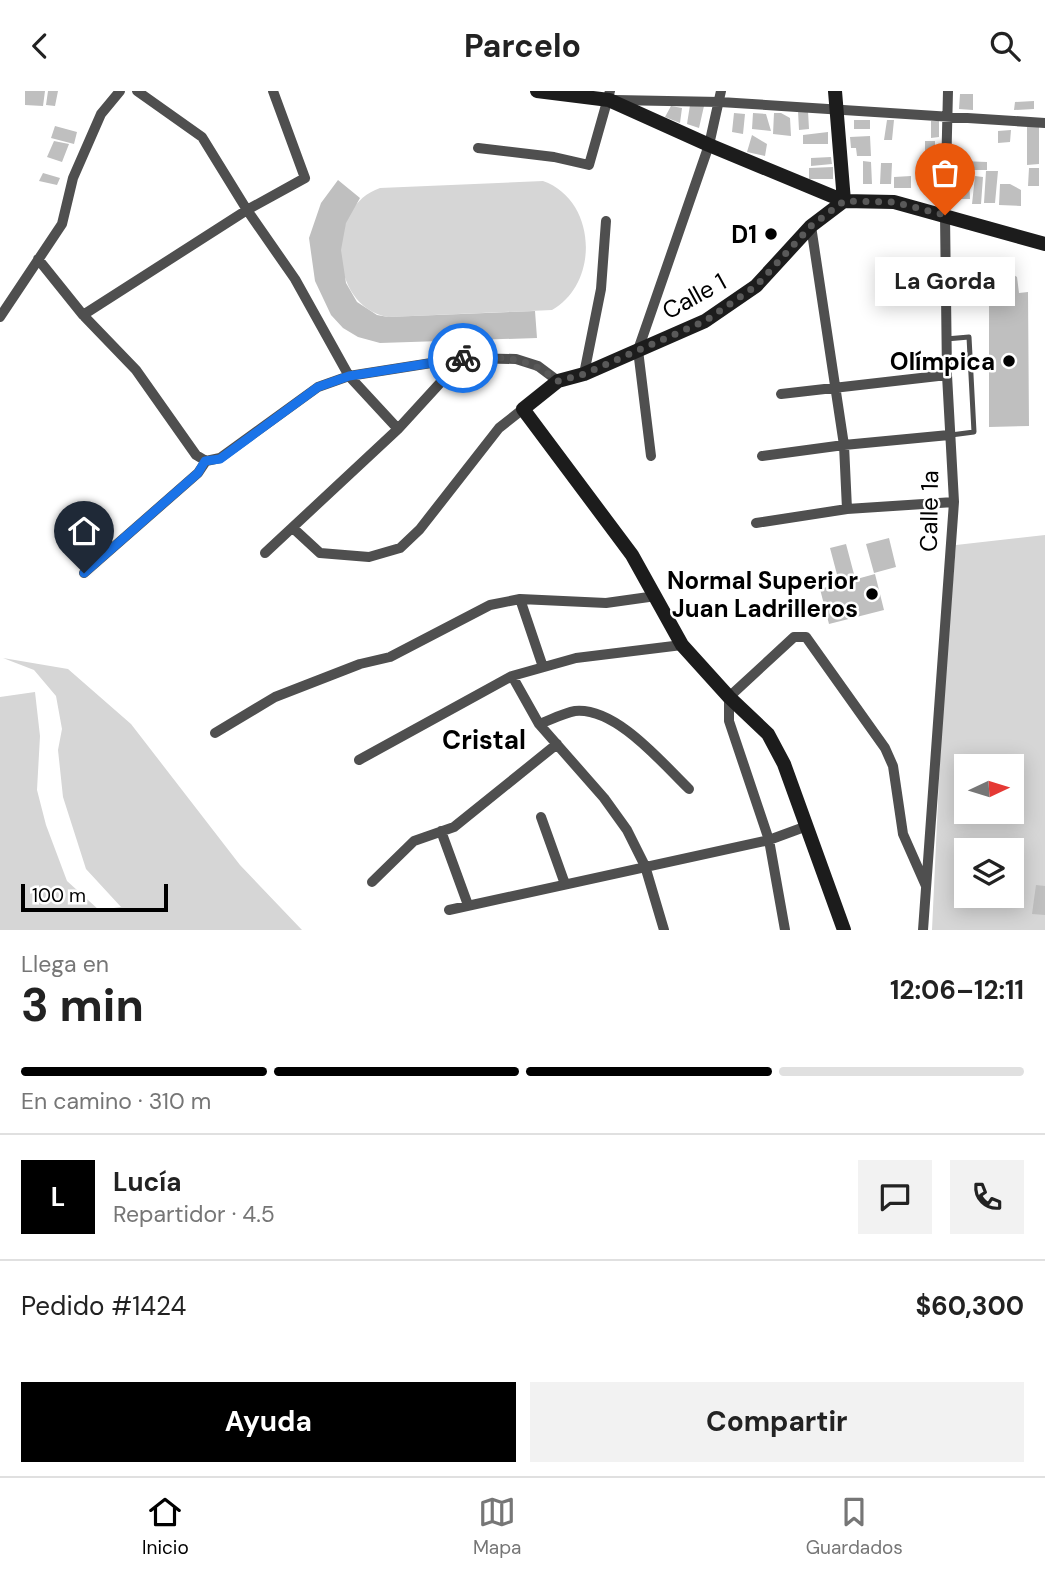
<!DOCTYPE html>
<html lang="es">
<head>
<meta charset="utf-8">
<style>
  body { margin:0; font-family:"DM Sans",sans-serif; background:#f2f2f2; color:#222; height:100vh; display:flex; flex-direction:column; font-size:26px; white-space:nowrap }
  * { box-sizing:border-box; margin:0 }
  p { font-size:23px; color:#767676 }
  .icon { flex:none; width:38px; height:38px; fill:none; stroke:currentColor; stroke-width:2; stroke-linecap:round; stroke-linejoin:round }
  .map { position:relative; height:839px; overflow:hidden }
  .sheet { display:flex; flex-direction:column; background:#fff; flex:1 }
  .sheet>* { flex:none }
  .needle { width:46px; rotate:86deg }
  .controls { position:absolute; left:954px; top:663px; display:grid; gap:14px }
  .controls a { display:grid; place-items:center; width:70px; height:70px; border-radius:0px; background:#fff; box-shadow:0 4px 18px #0003; font-size:35px }
  .scale { position:absolute; left:21px; bottom:18px; width:147px; box-sizing:border-box; padding-left:7px; border:4px solid #000; border-top:0; font-size:19px; line-height:24px; white-space:nowrap; color:#000; -webkit-text-stroke:5px #fff; paint-order:stroke }
  .pin { position:absolute; display:grid; place-items:center; width:60px; height:60px; color:#fff; margin:-72px -30px; border-radius:50% 50% 50% 0; rotate:-45deg; box-shadow:0 0 7px #0007 }
  .pin .icon { rotate:45deg }
  .courier { position:absolute; display:grid; place-items:center; width:70px; height:70px; margin:-35px; border:5px solid #1a73e8; border-radius:50%; background:#fff; color:#222; box-shadow:0 2px 9px #0007 }
  .bubble { position:absolute; height:49px; border-radius:0px; background:#fff; box-shadow:0 4px 18px #0003; font-size:23px; font-weight:700; line-height:49px; text-align:center }
  .headline em { font-style:normal; font-weight:700 }
  .headline div { display:flex; flex-direction:column-reverse }
  .headline { display:flex; align-items:center; justify-content:space-between; height:119px; padding:0 21px }
  h1 { font-size:46px; font-weight:700; line-height:52px }
  .bar { display:grid; grid-template-columns:repeat(4,1fr); gap:10px 7px; align-content:center; height:84px; padding:0 21px }
  .bar i { height:9px; border-radius:5px; background:#e0e0e0 }
  .bar .active { background:#000 }
  .bar p { grid-column:span 4 }
  .line { display:flex; align-items:center; gap:18px; padding:0 21px; border-top:2px solid #e0e0e0 }
  .line div { flex:1 }
  .round { display:grid; place-items:center; flex:none; width:74px; height:74px; border-radius:0px; background:#f2f2f2 }
  .primary-button { display:flex; gap:14px; margin-top:auto; padding:14px 21px }
  .primary-button a { flex:1; height:80px; border-radius:0px; background:#000; color:#fff; font-size:28px; font-weight:700; line-height:80px; text-align:center }
  .primary-button a+a { background:#f2f2f2; color:#222 }
  header { display:flex; justify-content:space-between; align-items:center; height:91px; padding:0 21px; background:#fff; font-size:32px; font-weight:700 }
  .tab-bar { display:flex; justify-content:space-around; align-items:center; height:98px; border-top:2px solid #e0e0e0; background:#fff; font-size:19px; color:#767676 }
  .tab-bar a { display:grid; justify-items:center; gap:4px }
  .tab-bar .active { color:#000 }
  .map>svg:first-child { display:block }
  .green { fill:#d6d6d6; fill-rule:evenodd }
  .building { fill:#bfbfbf }
  .lines { fill:none; stroke-linecap:round; stroke-linejoin:round }
  .lane { stroke:#4f4f4f; stroke-width:5 }
  .street { stroke:#4f4f4f; stroke-width:10 }
  .secondary { stroke:#1c1c1c; stroke-width:14 }
  .done { stroke:#595959; stroke-width:7; stroke-dasharray:0 12.6 }
  .route { stroke:#1a73e8; stroke-width:9 }
  .poi-dot { fill:#000; stroke:#fff; stroke-width:2.5 }
  .labels { text-anchor:middle; dominant-baseline:central; stroke-width:5; stroke-linejoin:round; paint-order:stroke }
  .poi-label { font-size:24px; font-weight:bold; fill:#000; stroke:#fff; text-anchor:end }
  .street-label { font-size:24px; fill:#000; stroke:#fff }
  .neighbourhood-label { font-size:26px; font-weight:bold; fill:#000; stroke:#fff }
</style>
</head>
<body>
<header><svg class="icon" aria-label="back" viewBox="0 0 24 24"><path d="M15 5l-7 7 7 7"/></svg>Parcelo<svg class="icon" aria-label="search" viewBox="0 0 24 24"><circle cx="10" cy="10" r="6"/><path d="M15 15l6 6"/></svg></header>
<div class="map">
<svg width="1045" height="839" viewBox="0 0 1045 839">
  <rect width="100%" height="100%" fill="#fff"/>
  <path class="green" d="M543 90C597 109 600 192 552 219L388 226C329 216 324 116 380 97Z
    M1045 444V839H932L943 603 956 454ZM966 676H1012V721H966ZM966 760H1012V805H966Z
    M3 567 68 578 131 633 240 774 302 839H0V606L35 601 40 645 37 699 46 734 67 790 99 819 121 816 86 778 63 706 58 659 62 638 56 605 34 579Z"/>
  <path class="building" d="M25 0H45L43 15 25 14Z
    M48 0H58L55 15 46 14Z
    M960 3H973V19L959 18Z
    M1034 10V18L1014 19 1015 11Z
    M690 14 704 15 699 37 687 33Z
    M671 15 682 17 680 32 665 26Z
    M798 20H808L809 38 799 39Z
    M734 22 745 23 743 43 732 41Z
    M753 22 766 23 771 40 752 38Z
    M774 22H781L790 27 791 45 773 43Z
    M854 29H870V38H854Z
    M887 29H894L892 49H884Z
    M931 30H939V46L931 47Z
    M55 35 77 41 74 53 51 47Z
    M1027 36H1039V73L1027 74Z
    M1011 39 1010 51 998 52V40Z
    M828 41V53H803V44Z
    M752 44 767 53 765 65 747 61Z
    M870 45 871 65H857L856 57H851L850 46Z
    M54 50 69 53 62 71 47 66Z
    M925 50H935V65H925Z
    M831 66 832 73 811 75V67Z
    M863 70 871 71 872 93H863Z
    M961 70 987 71V79H961Z
    M881 72H892L891 93H880Z
    M833 76V88H809V77Z
    M1029 77H1039V95H1028Z
    M986 80H998L995 112H984Z
    M43 82 60 87 57 94 39 90Z
    M911 85V97H894V86Z
    M960 85H969L970 108H961Z
    M975 85 983 86 981 113H972Z
    M338 89 360 107 346 132 341 159 346 192 357 211 377 224 388 226 535 220 537 247 380 252 358 246 343 237 331 224 315 190 309 147 321 112Z
    M1000 93H1010L1021 99V115L999 114Z
    M995 172 1017 186 1019 202 1028 201 1029 335 989 336V204L995 205Z
    M925 266H936V281H925Z
    M889 447 896 476 874 482 866 453Z
    M846 453 855 487 839 491 830 457Z
    M875 483 884 519 829 533 820 498Z
    M1036 794 1045 795V824L1032 823Z"/>
  <g class="lines">
    <path class="lane" d="M946 248 969 246 974 341 951 344"/>
    <path class="street" d="M137 0 202 46 247 119 295 188 349 285 398 338
      M615 9 720 11 1045 32
      M478 57 554 66 589 74 610 0
      M811 135 844 354 847 418
      M38 168 83 224 136 279 196 364 206 370 220 367 318 296 349 285 463 267 516 268 538 275 558 290
      M83 224 247 119 305 87 273 0
      M0 226 62 133 73 87 101 23 120 0
      M584 283 601 198 606 130
      M781 303 947 284
      M651 365 638 259 709 54 721 0
      M762 365 844 354 949 344
      M756 432 847 418 954 411
      M294 438 320 462 369 466 400 457 420 438 499 337 523 318
      M265 462 398 338 463 267
      M84 482 198 382 206 370
      M520 508 543 576
      M512 585 539 633 604 707 627 739 645 775 664 839
      M539 633C550 629 564 622 575 620 616 616 662 672 689 698
      M215 642 275 606 360 573 390 566 490 514 520 508 606 512 656 505
      M359 669 512 585 576 567 682 554
      M541 726 565 793
      M441 740 468 814
      M372 791 414 750 454 736 557 653
      M449 819 769 749 807 735
      M785 839 769 749 729 630V606L794 546H806L885 657 893 675 903 743 926 795
      M923 839 954 411 947 284 945 124 948 0"/>
    <path class="secondary" d="M537 0 609 9 709 54 844 110 894 111 1045 153
      M835 0 844 110 811 135 756 195 705 230 584 283 558 290 523 318 632 464 682 554 729 606 768 643 784 673 844 839"/>
  </g>
  <g class="lines">
    <path class="done" d="M463 267C505 267 523 263 558 290L584 283 705 230 756 195 811 135 844 110 894 111 945 124"/>
    <path class="route" d="M84 482 198 382 205 370 220 368 318 296 349 285 463 267"/>
  </g>
  <g class="poi-dot">
    <circle cx="771" cy="143" r="7"/>
    <circle cx="1009" cy="270" r="7"/>
    <circle cx="872" cy="503" r="7"/>
  </g>
  <g class="labels">
    <g class="poi-label">
      <text x="757" y="143">D1</text>
      <text x="995" y="270">Olímpica</text>
      <text x="858" y="489">Normal Superior<tspan x="858" dy="28">Juan Ladrilleros</tspan></text>
    </g>
    <g class="street-label">
      <text transform="translate(694 205) rotate(-29)">Calle 1</text>
      <text transform="translate(929 420) rotate(-89)">Calle 1a</text>
    </g>
    <g class="neighbourhood-label">
      <text x="484" y="649">Cristal</text>
    </g>
  </g>
</svg>
<div class="controls">
<a><svg class="needle" viewBox="-14 -14 28 28"><path d="M0-13l5 13h-10z" fill="#e53935"/><path d="M0 13l5-13h-10z" fill="#767676"/></svg></a>
<a><svg class="icon" aria-label="layers" viewBox="0 0 24 24"><path d="M12 4l9 5-9 5-9-5zM3 14l9 5 9-5"/></svg></a>
</div>
<div class="scale">100 m</div>
<div class="pin" style="left:945px;top:124px;background:#ea580c"><svg class="icon" aria-label="bag" viewBox="0 0 24 24"><path d="M5 8h14l-1 12H6zM9 8a3 3 0 0 1 6 0"/></svg></div>
<div class="pin" style="left:84px;top:482px;background:#1f2937"><svg class="icon" aria-label="home" viewBox="0 0 24 24"><path d="M3 11l9-7 9 7M6 9v11h12V9"/></svg></div>
<div class="courier" style="left:463px;top:267px"><svg class="icon" aria-label="bike" viewBox="0 0 24 24"><circle cx="6" cy="16" r="4"/><circle cx="18" cy="16" r="4"/><path d="M6 16l4-8h5l3 8M10 8l3 8H6M13 5h3"/></svg></div>
<div class="bubble" style="left:875px;top:166px;width:140px">La Gorda</div>
</div>
<section class="sheet">
<div class="headline"><div><h1>3 min</h1><p>Llega en</p></div><em>12:06–12:11</em></div>
<div class="bar"><i class="active"></i><i class="active"></i><i class="active"></i><i></i><p>En camino · 310 m</p></div>
<div class="line" style="height:126px"><b class="round" style="background:#000;color:#fff">L</b><div><b>Lucía</b><p>Repartidor · 4.5</p></div><a class="round"><svg class="icon" aria-label="chat" viewBox="0 0 24 24"><path d="M4 5h16v11H9l-5 4z"/></svg></a><a class="round"><svg class="icon" aria-label="phone" viewBox="0 0 24 24"><path d="M5 4h4l2 5-3 2q2 4 5 5l2-3 5 2v4C11 20 4 13 5 4z"/></svg></a></div>
<div class="line" style="height:91px"><div>Pedido #1424</div><b>$60,300</b></div>
<div class="primary-button"><a>Ayuda</a><a>Compartir</a></div>
</section>
<nav class="tab-bar">
<a class="active"><svg class="icon" aria-label="home" viewBox="0 0 24 24"><path d="M3 11l9-7 9 7M6 9v11h12V9"/></svg>Inicio</a>
<a><svg class="icon" aria-label="map" viewBox="0 0 24 24"><path d="M3 6l6-2 6 2 6-2v14l-6 2-6-2-6 2zM9 4v14M15 6v14"/></svg>Mapa</a>
<a><svg class="icon" aria-label="saved" viewBox="0 0 24 24"><path d="M7 4h10v16l-5-4-5 4z"/></svg>Guardados</a>
</nav>
</body>
</html>
